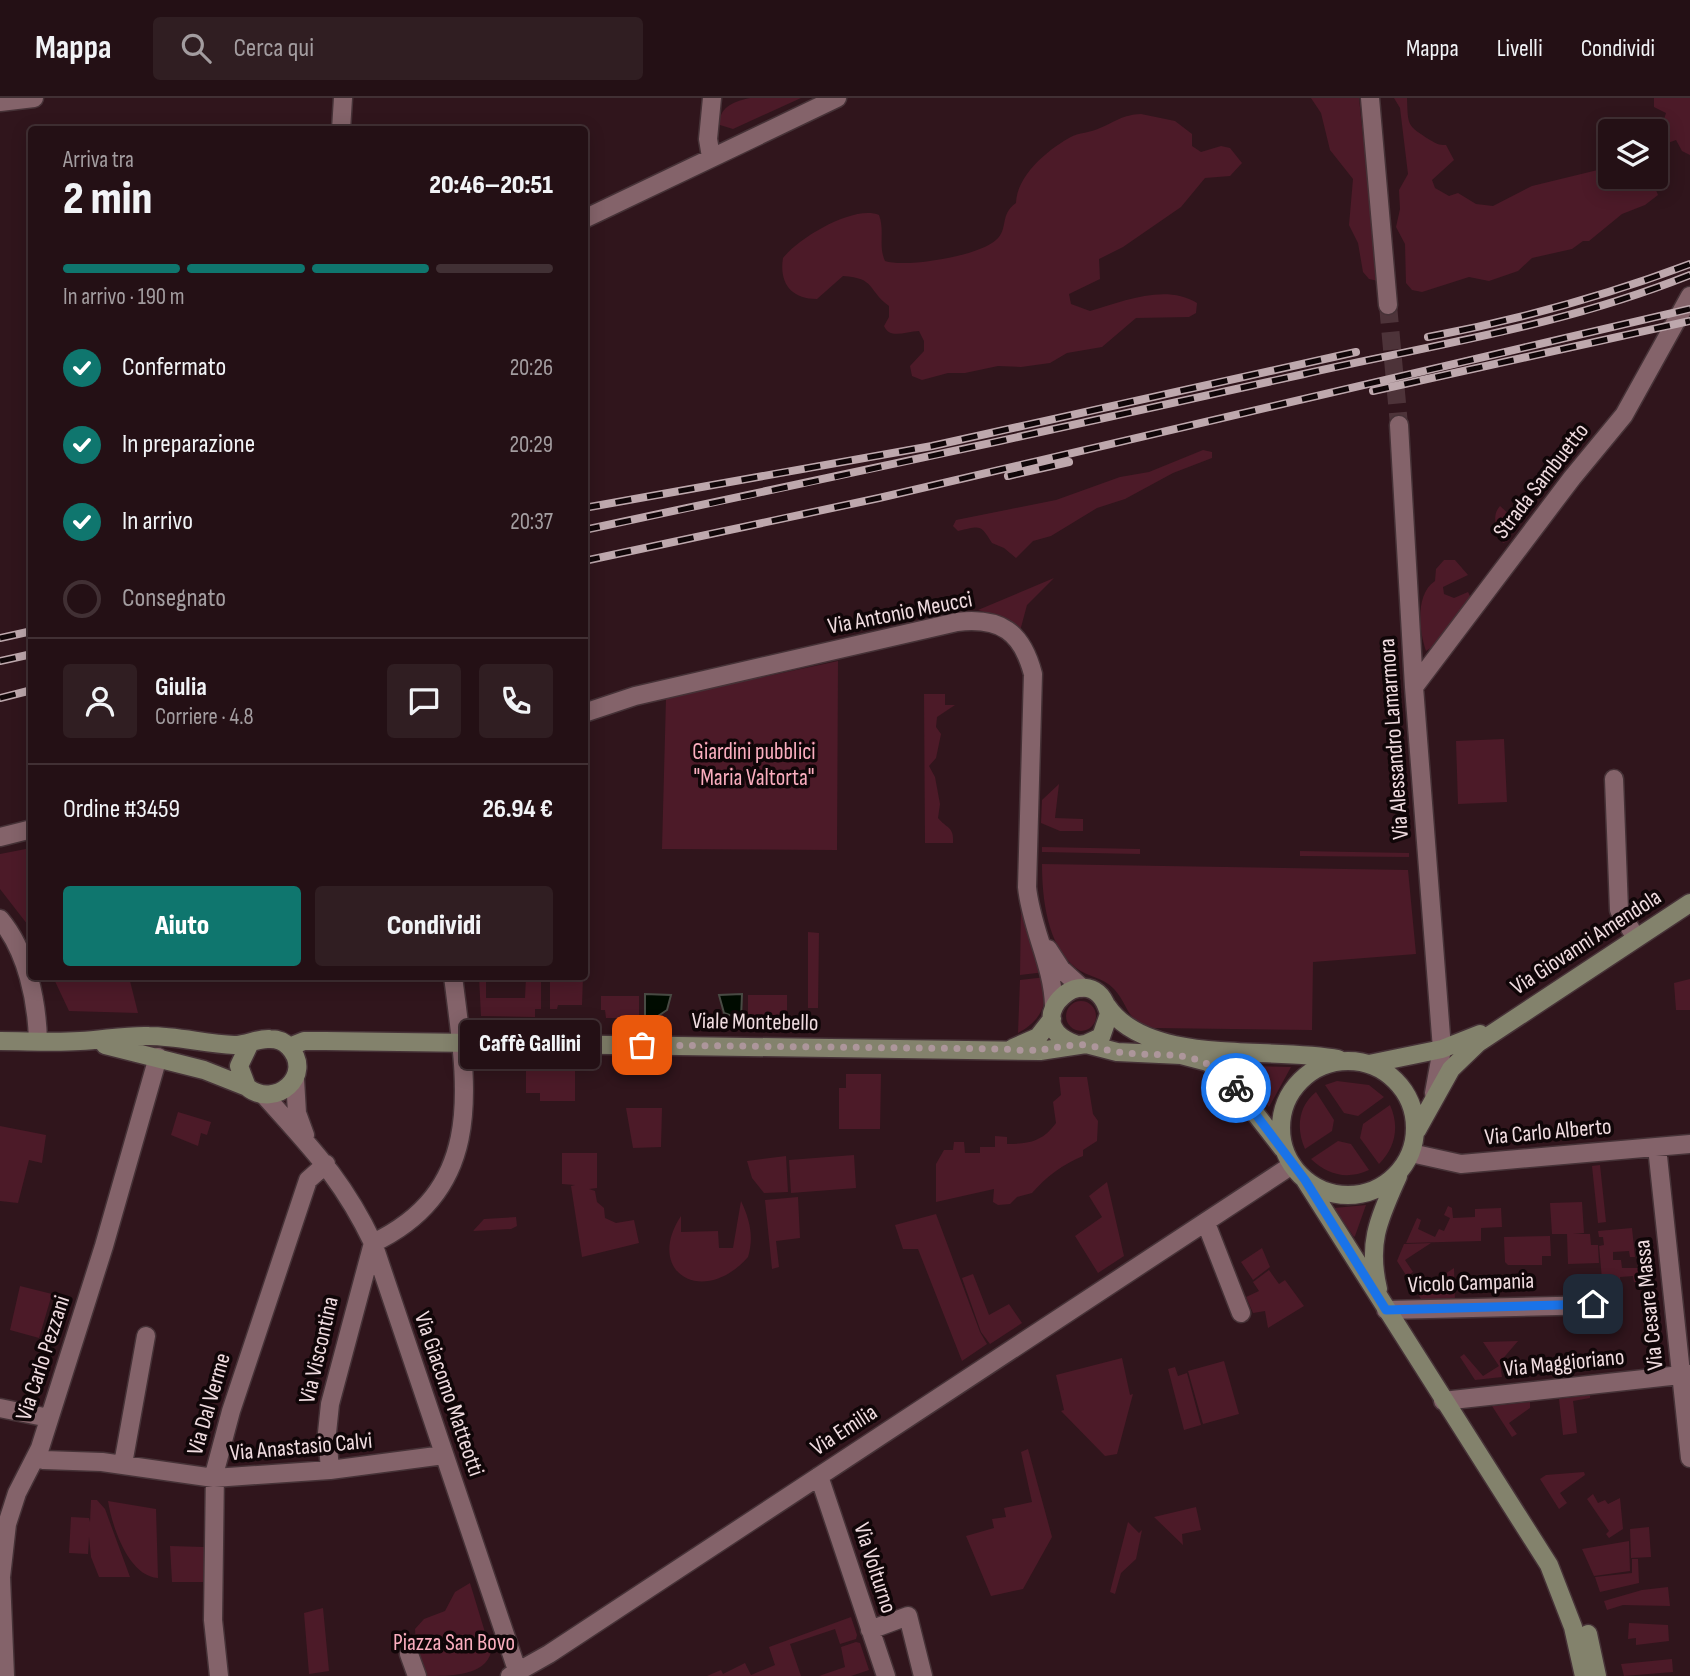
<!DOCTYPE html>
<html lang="it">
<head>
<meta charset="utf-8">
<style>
  body { margin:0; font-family:"Sofia Sans Condensed",sans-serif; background:#301e22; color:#f1f3f6; height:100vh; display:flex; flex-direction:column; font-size:26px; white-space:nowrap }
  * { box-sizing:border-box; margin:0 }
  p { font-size:23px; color:#a39da0 }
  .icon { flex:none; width:38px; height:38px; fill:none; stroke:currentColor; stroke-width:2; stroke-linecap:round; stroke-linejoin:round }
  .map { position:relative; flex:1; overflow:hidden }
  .sheet { position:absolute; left:28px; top:28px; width:560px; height:854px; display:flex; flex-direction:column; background:#241015; border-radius:7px; box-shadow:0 4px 18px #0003,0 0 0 2px #413034 }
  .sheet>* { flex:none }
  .tools { position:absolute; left:1598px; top:21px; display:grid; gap:14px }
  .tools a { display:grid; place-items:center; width:70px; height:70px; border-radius:7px; background:#241015; box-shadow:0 4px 18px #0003,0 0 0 2px #413034; font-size:35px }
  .pin { position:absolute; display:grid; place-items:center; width:60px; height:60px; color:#fff; margin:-30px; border-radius:14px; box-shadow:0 4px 10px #0006 }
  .courier { position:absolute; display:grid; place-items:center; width:70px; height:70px; margin:-35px; border:5px solid #1a73e8; border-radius:50%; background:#fff; color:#222; box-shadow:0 2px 9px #0007 }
  .bubble { position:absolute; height:49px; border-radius:7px; background:#241015; box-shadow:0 4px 18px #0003,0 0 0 2px #413034; font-size:23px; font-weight:800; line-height:49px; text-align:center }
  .headline em { font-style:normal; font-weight:800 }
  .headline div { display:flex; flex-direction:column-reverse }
  .headline { display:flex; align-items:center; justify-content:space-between; height:119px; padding:0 35px }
  h1 { font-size:46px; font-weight:800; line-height:52px }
  .bar { display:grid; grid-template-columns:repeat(4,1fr); gap:10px 7px; align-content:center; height:84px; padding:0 35px }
  .bar i { height:9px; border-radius:5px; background:#413034 }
  .bar .selected { background:#0f766e }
  .bar p { grid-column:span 4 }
  .line { display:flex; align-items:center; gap:18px; padding:0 35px; border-top:2px solid #413034 }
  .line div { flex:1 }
  .round { display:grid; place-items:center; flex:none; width:74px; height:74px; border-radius:7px; background:#301e22 }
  ol { padding:0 35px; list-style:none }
  li { display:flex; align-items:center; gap:21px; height:77px }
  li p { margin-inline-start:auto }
  li .icon { padding:7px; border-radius:50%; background:#0f766e; color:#fff; stroke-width:4 }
  li:last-child { color:#a39da0 }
  li i { width:38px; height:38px; border:4px solid #413034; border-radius:50% }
  .button { display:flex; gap:14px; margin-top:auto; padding:14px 35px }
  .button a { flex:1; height:80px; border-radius:7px; background:#0f766e; color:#fff; font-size:28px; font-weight:800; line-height:80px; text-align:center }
  .button a+a { background:#301e22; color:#f1f3f6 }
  header { display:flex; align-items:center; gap:42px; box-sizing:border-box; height:98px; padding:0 35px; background:#241015; border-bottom:2px solid #413034 }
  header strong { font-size:33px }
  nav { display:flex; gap:38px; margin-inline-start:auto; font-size:24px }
  .search { width:490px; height:63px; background:#301e22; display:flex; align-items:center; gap:18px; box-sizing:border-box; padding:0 24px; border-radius:7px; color:#a39da0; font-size:26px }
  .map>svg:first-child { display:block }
  .green { fill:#4c1a28 }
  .water { fill:#000b00; stroke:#484a43; stroke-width:2 }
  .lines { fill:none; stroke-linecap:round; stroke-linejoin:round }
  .street-tunnel { stroke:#4d3339; stroke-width:18; stroke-dasharray:18 9; stroke-linecap:butt }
  .street-casing { stroke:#463237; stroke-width:21 }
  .secondary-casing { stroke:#463237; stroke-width:21 }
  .street { stroke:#84636a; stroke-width:18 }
  .secondary { stroke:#83826c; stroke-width:18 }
  .rail-casing { stroke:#bea8ad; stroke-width:8 }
  .rail { stroke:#100608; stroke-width:5; stroke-dasharray:16; stroke-linecap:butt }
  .done { stroke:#ad969b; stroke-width:7; stroke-dasharray:0 12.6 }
  .route { stroke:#1a73e8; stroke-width:9 }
  .labels { text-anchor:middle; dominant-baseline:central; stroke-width:7; stroke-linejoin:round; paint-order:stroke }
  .street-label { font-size:23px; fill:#f0dce0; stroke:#100608 }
  .park-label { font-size:23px; fill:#fbaebf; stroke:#100608 }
</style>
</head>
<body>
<header>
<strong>Mappa</strong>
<div class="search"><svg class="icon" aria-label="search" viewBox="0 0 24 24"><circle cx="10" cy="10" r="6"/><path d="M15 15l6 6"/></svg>Cerca qui</div>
<nav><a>Mappa</a><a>Livelli</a><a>Condividi</a></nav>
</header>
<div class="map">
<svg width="1690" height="1578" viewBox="0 0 1690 1578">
  <rect width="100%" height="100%" fill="#30151c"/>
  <path class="green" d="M750 0H801L733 31 720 27C718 9 735 3 750 0Z
    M1311 0H1359L1363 39 1369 55 1378 183 1369 181 1363 174 1358 145 1349 127 1353 81 1330 52 1321 15Z
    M1394 0H1407C1408 29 1407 27 1430 42 1437 46 1438 47 1446 47L1454 62 1432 82 1435 90 1449 98 1458 95 1476 106 1493 108 1532 88 1610 69V79H1634L1635 86 1645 92H1656L1658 97 1645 107 1622 116 1589 143H1583L1572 151 1532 160 1518 173 1489 183 1469 179 1422 194 1412 192 1406 185 1405 146 1396 129 1400 111 1399 92 1408 76 1400 10Z
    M1654 0H1690V57L1682 53 1676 42 1665 46 1656 62V46L1666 15 1654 9Z
    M1141 16 1175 23 1192 36V48L1201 54 1221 48 1230 50 1242 65 1230 78 1205 80 1181 109 1123 149 1099 161 1100 181 1069 196 1071 206 1090 213C1122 204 1165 185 1197 205L1196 215 1189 219 1136 220 1102 249 1067 255 1050 265 1021 269 998 268 965 275H948L922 282 912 278 910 268 924 253V243L919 233C906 233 890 242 884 228L889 219V208C867 192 876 180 843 178L817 201C791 201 779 185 783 160 800 139 854 107 879 117 885 133 878 148 885 163 906 170 979 158 996 142 1009 131 999 117 1016 105 1017 78 1046 53 1069 40 1079 34 1091 35 1100 30 1117 23 1122 17 1141 16Z
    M1203 352 1212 354V360L1173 375 1125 401 1097 410 1051 438 1033 443 1016 460 1004 450 992 445C980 426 981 428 958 433L953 428 956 422 1056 402 1120 379 1149 374Z
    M1533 388H1538L1540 394C1532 412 1517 425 1508 443L1503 445C1498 433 1490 419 1500 408L1510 417 1515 415 1524 395Z
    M1444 462H1455L1468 477 1443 489 1444 496 1454 500 1468 494 1471 500 1437 546 1426 553C1419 533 1415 496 1435 483L1436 471Z
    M1054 480 1027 507 1020 533 1005 520 978 512Z
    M838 563 837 752 662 751 666 600Z
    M924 596H945V607H955L937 619 936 629 941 636 936 660 929 668 935 679 940 706 938 720C947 731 954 728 953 745H925Z
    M1504 641 1507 704 1458 706 1456 643Z
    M1059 686 1055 720 1083 721V733H1060L1041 725 1042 702Z
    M1042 749 1140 751V756L1042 754Z
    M31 750H32L31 831 0 791V756Z
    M1300 753 1409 755V759L1300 758Z
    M1042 766 1408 772 1416 856 1313 864 1312 932 1154 930C1124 922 1131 910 1114 891 1103 879 1088 879 1076 870 1047 848 1042 800 1042 766Z
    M1021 807 1045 874 1020 877Z
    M808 834 819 835 818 910H808Z
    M53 879H129L138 915 69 913Z
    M479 879H486V900H525L526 879H541V911H535V919L481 918Z
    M550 879H583L582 907H558L557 911H550Z
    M1046 879C1048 905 1042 922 1018 935L1020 882Z
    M1690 881V912H1676L1674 885Z
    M748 897H787V913H783V922H748Z
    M601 898H639V920H606L605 912H601Z
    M1066 918a15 15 0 1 1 30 0a15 15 0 1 1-30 0Z
    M1243 968 1291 969 1269 1009 1241 969Z
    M526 969 575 970V1003H540V995H526Z
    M846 976H881L880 1031H839V990H846Z
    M1059 979H1087L1093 1016 1098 1023 1097 1043 1083 1052V1058C1063 1066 1046 1079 1032 1095L1017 1099 1010 1106 998 1107 993 1104 994 1091 936 1104V1066L944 1052H953L954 1044H964L965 1055H980V1049H995V1038L1007 1039V1046C1030 1046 1043 1043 1056 1025L1053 1004 1061 997Z
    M1337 983 1369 987 1384 999 1358 1018 1344 1015 1325 987Z
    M1316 994 1334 1022 1332 1033 1305 1051C1296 1031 1298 1008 1316 994Z
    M1390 1007C1400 1029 1395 1050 1379 1066L1360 1040 1363 1026Z
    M626 1010H662L661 1049 633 1050Z
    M178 1014 211 1024 207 1037 201 1035 198 1048 171 1037Z
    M0 1028 46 1037 42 1065 29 1062 18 1105 0 1103Z
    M1338 1043 1351 1046 1369 1072C1347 1082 1328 1077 1311 1061Z
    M562 1055H597V1090L589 1091 595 1093 597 1104 604 1110 605 1120 616 1125 634 1122 639 1145 582 1159 571 1088 575 1087 562 1086Z
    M854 1057 856 1090 791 1095 789 1062Z
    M786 1058 788 1094 764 1095 752 1080 747 1063Z
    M1600 1067 1606 1124 1598 1125 1592 1068Z
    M1107 1084 1124 1158 1098 1175 1075 1138 1102 1119 1089 1098Z
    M798 1099 800 1140 776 1143 779 1169 772 1171 765 1102Z
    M741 1103C750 1122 754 1139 748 1159 703 1210 644 1174 681 1118V1134L718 1133 719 1150H733Z
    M1582 1104 1584 1135 1573 1136H1590L1591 1147H1598L1599 1165 1568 1166 1567 1136H1552L1550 1105Z
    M1366 1107 1355 1138 1354 1139 1334 1110Z
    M1448 1108 1452 1110 1453 1120 1475 1119V1111L1501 1110 1502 1129 1481 1130V1143L1406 1145 1417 1120 1421 1122 1418 1131 1435 1139 1439 1131 1444 1133 1450 1120 1444 1117Z
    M936 1116 980 1234 987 1246 962 1263 918 1151H903L895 1127Z
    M516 1119 517 1128 511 1131 473 1133 484 1121Z
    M1632 1130 1635 1159H1630L1629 1153 1613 1154V1162H1621L1622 1170H1638L1639 1179H1647V1183L1634 1184 1633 1178 1620 1179 1621 1190 1603 1192 1599 1148 1604 1147 1603 1139H1599L1598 1133Z
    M1550 1138 1551 1158H1542V1167H1508L1505 1164 1504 1139Z
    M1431 1145 1405 1162 1413 1174 1410 1176 1420 1190H1424L1454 1170 1455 1203 1423 1204 1397 1163 1404 1146Z
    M1262 1150 1270 1169 1253 1182 1241 1164Z
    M1269 1172 1279 1186 1285 1182 1304 1208 1268 1230 1265 1213 1253 1215 1246 1199 1259 1193 1253 1184Z
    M973 1176 989 1217 1009 1206 1022 1225 990 1246 981 1234 962 1180Z
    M20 1188 52 1196 39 1240 10 1232Z
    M1518 1243 1500 1264 1502 1279 1475 1282 1460 1259 1464 1256 1483 1278 1499 1268 1483 1244Z
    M1122 1260 1130 1297 1133 1296 1117 1356 1105 1358 1061 1313 1064 1312 1056 1277Z
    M1224 1263 1239 1316 1203 1326 1188 1273Z
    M1175 1269 1178 1278 1187 1275 1201 1327 1184 1332 1168 1271Z
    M1590 1297V1300L1573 1303 1577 1335 1563 1337 1559 1301Z
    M1530 1304V1310L1509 1325 1517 1336 1512 1339 1492 1308Z
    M1028 1351 1052 1439 1023 1491 991 1498 966 1438 994 1430 992 1421 1006 1419 1004 1410 1032 1404 1021 1354Z
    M1584 1374 1585 1377 1560 1395 1567 1405 1559 1411 1540 1381 1546 1377Z
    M1593 1396 1598 1405 1605 1402 1608 1406 1620 1400 1623 1431 1609 1440 1606 1436 1609 1433 1587 1401Z
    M91 1402H97L105 1411 130 1479H99L91 1459 89 1439 88 1456 69 1455 71 1419 89 1420 90 1424Z
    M108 1403 156 1411 158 1480C128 1478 112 1428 108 1403Z
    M1196 1409 1201 1432 1182 1436 1183 1447 1154 1419Z
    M1128 1424 1139 1435 1142 1432 1136 1461 1121 1475 1115 1496 1110 1494Z
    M1649 1429 1651 1459 1631 1460 1630 1431Z
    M1629 1443 1630 1473 1594 1478 1582 1451Z
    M170 1448 204 1449V1484H172Z
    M1632 1461H1638L1639 1485 1600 1494 1595 1479 1632 1475Z
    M470 1485 491 1554C485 1578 450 1578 427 1578L416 1549 415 1531 424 1521 445 1513 455 1494Z
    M1668 1489 1670 1508 1623 1507 1607 1512 1604 1503 1642 1492Z
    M323 1510 329 1573 309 1576 304 1515Z
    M851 1519 857 1537 856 1541 840 1546 835 1531 790 1546 801 1578H707L721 1572 723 1576 745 1565 751 1577 775 1567 769 1549Z
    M1629 1525 1668 1527 1669 1543 1636 1547V1540L1628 1541Z
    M856 1544 860 1545 869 1572 851 1578H819L845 1569 841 1549Z
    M1672 1561 1673 1574 1624 1578 1621 1566Z"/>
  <path class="water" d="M645 896 671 897 667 912 658 918 645 920Z
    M742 896 741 921 724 915 719 897Z"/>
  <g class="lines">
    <path class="street-tunnel" d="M1388 207 1399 327"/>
    <defs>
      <path id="street" d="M1370 0 1388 207
        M0 4 34 0
        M341 32 343 0
        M711 59 708 41 712 0
        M584 121 837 0
        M1399 327 1414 589 1442 951 1434 995
        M1414 589 1572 380 1624 317 1690 198
        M584 615 635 598 957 524C1001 519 1022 534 1033 576L1027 789C1031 830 1053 867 1054 908
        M1614 681 1619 812 1636 840
        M0 739 32 731
        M0 821C27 853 37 903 38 943
        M1048 851 1061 871 1082 890
        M295 981 297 1015 305 1037
        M264 997C311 1050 342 1080 373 1145L519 1578
        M1657 1049 1690 1360
        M1411 1055 1461 1066 1690 1046
        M1206 1125 1241 1215
        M1386 1212 1600 1207
        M1443 1303 1690 1276
        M0 1310 49 1320
        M36 1359 44 1362 102 1364 214 1380 330 1372 444 1357
        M123 1366 146 1238
        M330 1372 327 1335 330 1306 373 1145C489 1090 466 984 453 878
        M819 1378 886 1578
        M870 1532 908 1518 923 1578
        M409 1556 417 1578
        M5 1578 1 1479 7 1426 17 1395 40 1350 104 1148 158 959
        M219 1578 213 1522 215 1373 231 1313 308 1082 326 1066
        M510 1578 549 1556 1292 1067"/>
      <path id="secondary" d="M1107 908C1148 969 1272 948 1338 961
        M0 943C27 943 54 945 80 943 103 942 126 937 149 938 178 938 206 946 234 947 248 947 257 940 270 941 277 941 284 943 289 949 315 977 275 1012 247 989L239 968 249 947
        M1086 946 1117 954 1181 957 1208 964 1230 983 1283 1051
        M105 947 204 972 247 989
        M289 949 304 943H325L1040 953 1086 946 1101 939 1109 916C1093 851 1012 924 1075 946
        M1013 950 1038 939 1052 921
        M1281 1030a67 67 0 1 1 134 0a67 67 0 1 1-134 0Z
        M1369 966 1442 951 1480 936
        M1417 1032 1451 971 1478 945 1690 805
        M1305 1082 1549 1467 1573 1529 1584 1578
        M1378 1191C1367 1144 1379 1121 1398 1078
        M1588 1536 1597 1578"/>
    </defs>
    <use href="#street" class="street-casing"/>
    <use href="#secondary" class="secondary-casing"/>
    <use href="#street" class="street"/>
    <use href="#secondary" class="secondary"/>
    <defs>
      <path id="rail" d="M1428 239C1517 222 1605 198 1690 166
        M1373 293 1690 223
        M1008 378 1069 364
        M584 410 932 348 1356 254
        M584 432C825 382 1064 329 1304 276 1437 246 1562 228 1690 177
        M584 463 879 400 1690 211
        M0 540 32 533
        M0 563 32 556
        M0 600 32 592"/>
    </defs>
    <use href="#rail" class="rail-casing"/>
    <use href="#rail" class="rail"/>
  </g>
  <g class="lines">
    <path class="done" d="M642 947 1006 951C1036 955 1047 950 1075 947 1089 945 1103 952 1117 954 1166 961 1199 946 1236 990"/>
    <path class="route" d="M1236 990 1305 1082 1386 1212 1593 1206"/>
  </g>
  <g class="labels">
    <g class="street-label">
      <text transform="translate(1541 383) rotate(-52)">Strada Sambuetto</text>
      <text transform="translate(900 515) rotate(-11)">Via Antonio Meucci</text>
      <text transform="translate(1394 641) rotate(-94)">Via Alessandro Lamarmora</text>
      <text transform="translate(1586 844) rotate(-33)">Via Giovanni Amendola</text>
      <text transform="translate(755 924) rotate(1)">Viale Montebello</text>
      <text transform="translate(1548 1034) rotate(-5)">Via Carlo Alberto</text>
      <text transform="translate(1471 1185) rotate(-2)">Vicolo Campania</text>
      <text transform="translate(1649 1207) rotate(-96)">Via Cesare Massa</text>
      <text transform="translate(319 1252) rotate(-77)">Via Viscontina</text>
      <text transform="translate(43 1260) rotate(-72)">Via Carlo Pezzani</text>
      <text transform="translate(1564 1265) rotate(-6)">Via Maggioriano</text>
      <text transform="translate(449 1296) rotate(71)">Via Giacomo Matteotti</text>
      <text transform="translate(209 1306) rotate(-74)">Via Dal Verme</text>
      <text transform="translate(844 1332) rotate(-33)">Via Emilia</text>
      <text transform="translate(301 1349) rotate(-5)">Via Anastasio Calvi</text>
      <text transform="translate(875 1470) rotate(72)">Via Volturno</text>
    </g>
    <g class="park-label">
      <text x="754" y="654">Giardini pubblici<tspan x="754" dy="26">"Maria Valtorta"</tspan></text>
      <text x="454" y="1545">Piazza San Bovo</text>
    </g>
  </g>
</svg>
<div class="tools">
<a><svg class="icon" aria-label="layers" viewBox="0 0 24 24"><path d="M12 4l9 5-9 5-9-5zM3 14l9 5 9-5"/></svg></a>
</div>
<div class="pin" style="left:642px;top:947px;background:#ea580c"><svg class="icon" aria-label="bag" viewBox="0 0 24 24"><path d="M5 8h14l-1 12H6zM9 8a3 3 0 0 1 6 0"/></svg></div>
<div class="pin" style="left:1593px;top:1206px;background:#1f2937"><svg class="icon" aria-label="home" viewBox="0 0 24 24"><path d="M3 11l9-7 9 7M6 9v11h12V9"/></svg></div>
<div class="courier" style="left:1236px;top:990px"><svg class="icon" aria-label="bike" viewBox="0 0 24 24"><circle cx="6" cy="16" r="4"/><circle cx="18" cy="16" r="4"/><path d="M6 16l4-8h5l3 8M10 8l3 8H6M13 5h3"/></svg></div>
<div class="bubble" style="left:460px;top:922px;width:140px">Caffè Gallini</div>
<section class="sheet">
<div class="headline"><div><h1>2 min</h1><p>Arriva tra</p></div><em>20:46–20:51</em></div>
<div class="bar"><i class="selected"></i><i class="selected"></i><i class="selected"></i><i></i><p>In arrivo · 190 m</p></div>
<ol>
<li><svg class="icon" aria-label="check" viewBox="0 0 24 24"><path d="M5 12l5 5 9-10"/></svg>Confermato<p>20:26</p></li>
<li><svg class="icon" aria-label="check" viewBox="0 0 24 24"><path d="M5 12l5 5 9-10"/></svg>In preparazione<p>20:29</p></li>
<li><svg class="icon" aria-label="check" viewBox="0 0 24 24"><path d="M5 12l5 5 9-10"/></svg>In arrivo<p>20:37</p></li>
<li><i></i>Consegnato</li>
</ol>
<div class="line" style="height:126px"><a class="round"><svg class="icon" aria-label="person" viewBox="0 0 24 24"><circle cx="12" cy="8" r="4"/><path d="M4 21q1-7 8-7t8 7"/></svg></a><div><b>Giulia</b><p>Corriere · 4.8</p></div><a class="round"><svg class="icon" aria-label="chat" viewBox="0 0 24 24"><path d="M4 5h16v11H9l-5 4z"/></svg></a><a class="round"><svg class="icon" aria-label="phone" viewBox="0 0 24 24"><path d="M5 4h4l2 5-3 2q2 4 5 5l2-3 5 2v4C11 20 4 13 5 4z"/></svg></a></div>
<div class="line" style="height:91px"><div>Ordine #3459</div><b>26.94 €</b></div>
<div class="button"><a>Aiuto</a><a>Condividi</a></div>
</section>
</div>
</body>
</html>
